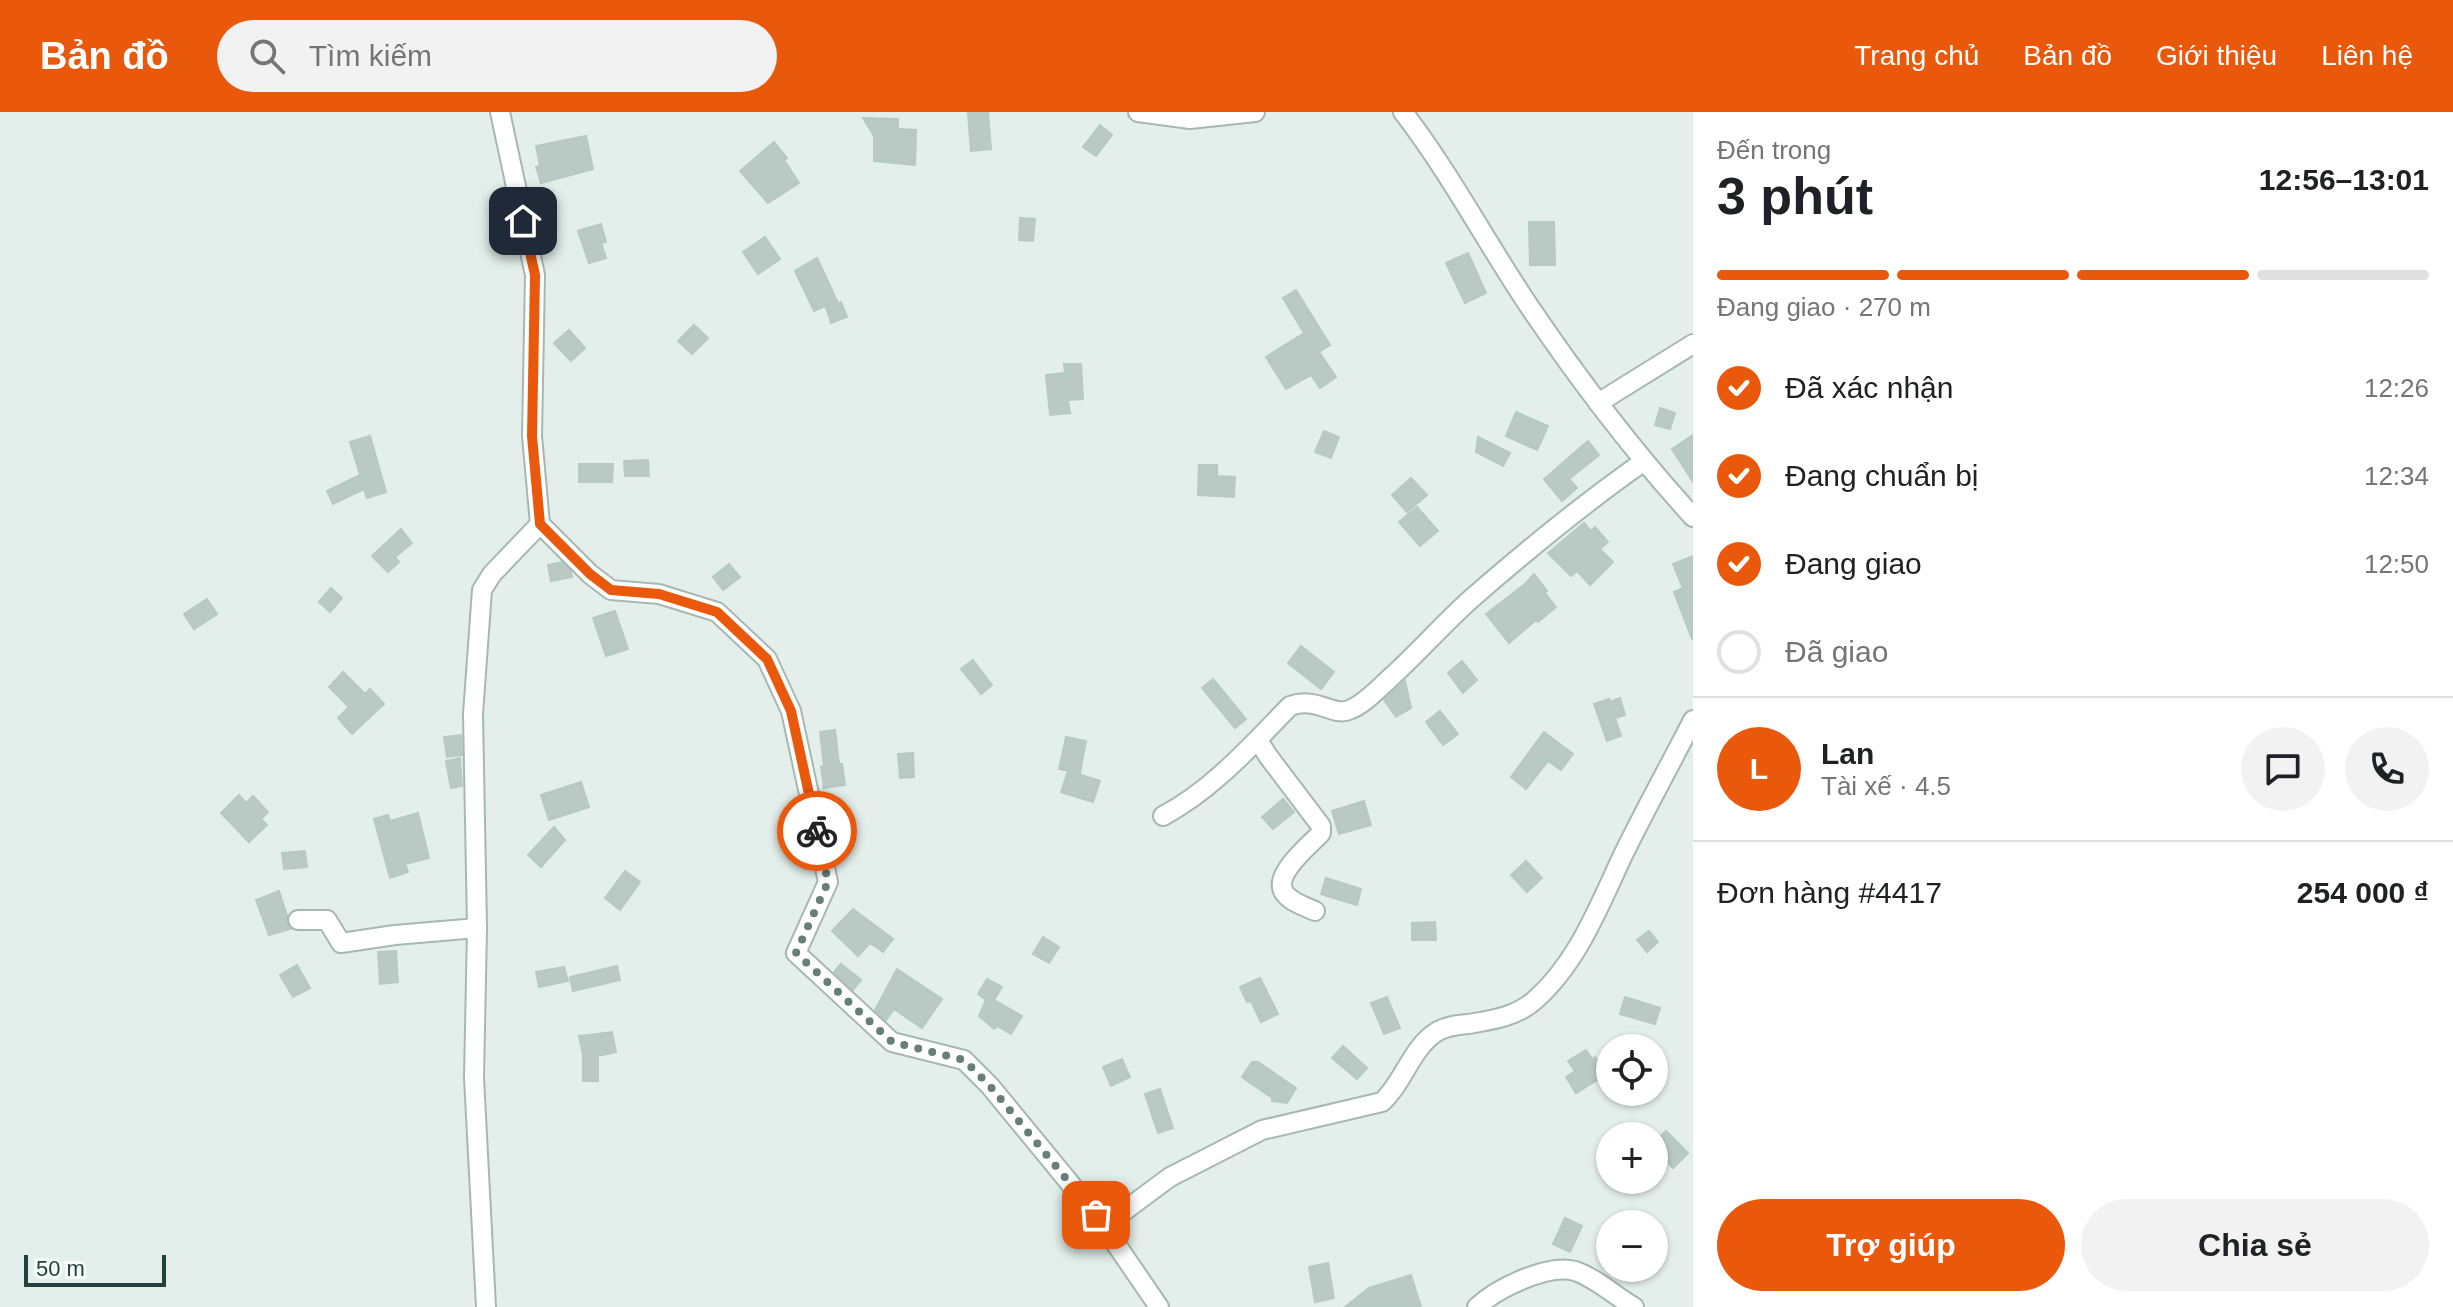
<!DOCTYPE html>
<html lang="vi">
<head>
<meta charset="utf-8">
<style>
  body { margin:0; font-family:Arial,sans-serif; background:#f2f2f2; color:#202124; height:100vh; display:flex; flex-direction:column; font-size:30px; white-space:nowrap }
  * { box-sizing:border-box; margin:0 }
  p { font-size:26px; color:#757577 }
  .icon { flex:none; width:44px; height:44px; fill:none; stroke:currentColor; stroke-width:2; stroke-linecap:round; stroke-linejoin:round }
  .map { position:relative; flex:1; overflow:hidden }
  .side { display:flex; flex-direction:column; background:#fff; width:760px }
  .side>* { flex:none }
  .fabs { position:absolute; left:1596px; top:922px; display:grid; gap:16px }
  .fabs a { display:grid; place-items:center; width:72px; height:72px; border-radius:50%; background:#fff; box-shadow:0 2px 6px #0004; font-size:40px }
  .scale { position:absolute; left:24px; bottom:20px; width:142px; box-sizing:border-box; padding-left:8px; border:4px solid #22433c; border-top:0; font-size:22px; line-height:28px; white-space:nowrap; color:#22433c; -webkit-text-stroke:6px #f5fbf8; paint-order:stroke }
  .pin { position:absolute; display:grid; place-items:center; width:68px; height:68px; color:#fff; margin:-34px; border-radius:16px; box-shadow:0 4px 12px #0006 }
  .courier { position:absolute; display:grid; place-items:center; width:80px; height:80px; margin:-40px; border:6px solid #ea580c; border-radius:50%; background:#fff; color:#222; box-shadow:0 2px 10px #0007 }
  .head em { font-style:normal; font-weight:800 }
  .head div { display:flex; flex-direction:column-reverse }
  .head { display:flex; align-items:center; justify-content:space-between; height:136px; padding:0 24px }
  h1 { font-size:52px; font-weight:800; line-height:60px }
  .bar { display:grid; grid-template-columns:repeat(4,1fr); gap:12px 8px; align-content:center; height:96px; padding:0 24px }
  .bar i { height:10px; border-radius:6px; background:#e0e0e0 }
  .bar .on { background:#ea580c }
  .bar p { grid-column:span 4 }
  .line { display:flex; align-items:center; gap:20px; padding:0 24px; border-top:2px solid #e0e0e0 }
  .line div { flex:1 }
  .round { display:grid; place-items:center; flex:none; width:84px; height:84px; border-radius:42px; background:#f2f2f2 }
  ol { padding:0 24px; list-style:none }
  li { display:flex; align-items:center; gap:24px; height:88px }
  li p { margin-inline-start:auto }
  li .icon { padding:8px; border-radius:50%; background:#ea580c; color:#fff; stroke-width:4 }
  li:last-child { color:#757577 }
  li i { width:44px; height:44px; border:4px solid #e0e0e0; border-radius:50% }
  .button { display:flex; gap:16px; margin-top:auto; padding:16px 24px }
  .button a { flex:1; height:92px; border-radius:48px; background:#ea580c; color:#fff; font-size:32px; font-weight:800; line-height:92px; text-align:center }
  .button a+a { background:#f2f2f2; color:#202124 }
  header { display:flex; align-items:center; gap:48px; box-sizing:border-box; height:112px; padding:0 40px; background:#ea580c; color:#fff }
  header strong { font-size:38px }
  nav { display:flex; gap:44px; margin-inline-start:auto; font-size:28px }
  .search { width:560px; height:72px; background:#f2f2f2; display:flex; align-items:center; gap:20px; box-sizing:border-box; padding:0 28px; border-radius:44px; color:#757577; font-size:30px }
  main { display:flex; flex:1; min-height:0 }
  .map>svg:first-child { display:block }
  .building { fill:#b9cac4; stroke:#b6c9c2; stroke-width:2 }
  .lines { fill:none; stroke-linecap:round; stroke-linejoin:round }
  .street-casing { stroke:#a6b8b3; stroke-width:22 }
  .street { stroke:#fff; stroke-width:18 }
  .done { stroke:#667f79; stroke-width:8; stroke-dasharray:0 14.4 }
  .route { stroke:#ea580c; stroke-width:10 }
</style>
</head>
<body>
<header>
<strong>Bản đồ</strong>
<div class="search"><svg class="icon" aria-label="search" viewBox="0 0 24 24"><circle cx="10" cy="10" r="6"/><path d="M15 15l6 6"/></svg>Tìm kiếm</div>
<nav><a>Trang chủ</a><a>Bản đồ</a><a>Giới thiệu</a><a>Liên hệ</a></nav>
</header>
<main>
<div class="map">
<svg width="1693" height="1195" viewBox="0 0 1693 1195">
  <rect width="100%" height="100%" fill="#e4efeb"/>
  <path class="building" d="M988 0 991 37 971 39 968 1Z
    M863 6 898 7V17L916 18 915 53 874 49V24Z
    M1100 13 1112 23 1096 44 1083 35Z
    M586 24 593 57 541 71 536 55 540 54 536 34Z
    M774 30 787 46 784 48 799 71 768 91 740 59Z
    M1020 106 1035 107 1033 129 1019 128Z
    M1529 110H1554L1555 153H1530Z
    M601 112 606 130 601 131 606 146 589 151 578 119Z
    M765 125 780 147 758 162 743 140Z
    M1468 141 1486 181 1465 191 1446 151Z
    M817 146 837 189 814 199 795 159Z
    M1296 178 1330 233 1319 240 1336 265 1320 276 1311 263 1286 277 1266 245 1304 221 1283 186Z
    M841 190 847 205 831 211 826 195Z
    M694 213 708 226 692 242 678 229Z
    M569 218 585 236 571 249 554 231Z
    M1064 252H1081L1083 287 1068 288 1070 301 1050 303 1046 263 1065 261Z
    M1660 296 1675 301 1670 317 1655 313Z
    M1516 300 1548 314 1537 338 1506 324Z
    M1324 319 1339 325 1331 346 1315 340Z
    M1693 323V370L1672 337Z
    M370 324 386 380 367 386 364 377 333 392 327 379 360 363 350 330Z
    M1478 325 1510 341 1503 354 1476 340Z
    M1588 329 1599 343 1569 367 1577 376 1562 389 1544 367Z
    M648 348 649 364H625L624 349Z
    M579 352H613L612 370H579Z
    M1199 353H1217V364L1235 365 1234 385 1198 383Z
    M1411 366 1427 383 1407 400 1392 383Z
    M1417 395 1438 419 1420 434 1399 410Z
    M1584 411 1591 419 1595 415 1608 430 1600 437 1613 450 1590 473 1577 459 1571 464 1548 441Z
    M401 417 412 431 395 445 399 450 388 460 372 444Z
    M1693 444V527H1692L1674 480 1683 476 1673 452Z
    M562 450 571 460 572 465 551 469 548 453Z
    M729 452 740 465 723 478 713 465Z
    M1534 462 1547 479 1545 481 1556 495 1538 510 1536 508 1509 531 1486 502 1525 472Z
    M331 476 342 486 330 500 319 490Z
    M207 487 217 502 194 517 184 502Z
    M615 499 628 537 606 544 593 506Z
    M1301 534 1334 560 1321 577 1288 551Z
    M973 548 992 573 981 582 961 557Z
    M1462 549 1477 568 1463 581 1448 561Z
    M343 560 365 582 370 577 384 592 352 622 338 606 349 595 329 575Z
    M1213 567 1246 607 1235 616 1202 576Z
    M1405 569 1411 596 1396 605 1384 588Z
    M1620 586 1625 603 1615 606 1621 624 1607 629 1594 592 1609 587 1610 590Z
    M1440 599 1458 622 1443 633 1426 610Z
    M835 618 839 652H842L845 673 824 676 821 655 824 654 820 620Z
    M1544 620 1573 642 1561 658 1548 649 1526 677 1511 665Z
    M461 623 462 643 447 645 444 625Z
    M1066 625 1086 629 1080 661 1059 657Z
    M913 641 914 665 900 666 898 642Z
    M460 646 462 674 451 676 446 649Z
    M1068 659 1100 669 1093 690 1061 680Z
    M581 670 589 695 549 708 541 683Z
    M239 683 246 691 253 684 268 700 261 707 267 713 249 730 221 701Z
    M1283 687 1294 700 1273 717 1262 705Z
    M1364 689 1371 713 1339 722 1332 699Z
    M418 701 429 746 405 752 408 760 390 766 374 707 388 703 390 709Z
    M554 715 565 728 541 755 528 743Z
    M305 739 307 755 284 757 282 741Z
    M1526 749 1542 766 1527 780 1511 763Z
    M625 759 640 770 620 798 605 786Z
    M1326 766 1361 777 1357 793 1321 782Z
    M279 779 287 804V813L290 817 269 823 256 788Z
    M853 797 893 827 883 840 870 831 858 844 832 819Z
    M1435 810 1436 828H1412V811Z
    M1649 819 1658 830 1647 840 1637 828Z
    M1043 825 1059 835 1049 851 1033 842Z
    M396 839 398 870 380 872 378 840Z
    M841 852 861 868 853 878 834 860Z
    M297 853 310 876 293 885 280 863Z
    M617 854 620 868 573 879 570 865Z
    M564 855 568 869 539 875 536 860Z
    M897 857 942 887 922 916 894 897 886 908 875 898Z
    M1260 866 1278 902 1261 910 1251 889 1247 890 1240 875Z
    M987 867 1002 875 994 888 1022 904 1011 922 997 914 994 917 979 904 986 888 978 882Z
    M1387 885 1400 916 1384 922 1371 891Z
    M1625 885 1660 896 1655 912 1620 902Z
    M612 920 616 940 598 944V969H583V943L579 924Z
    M1343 934 1367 956 1357 967 1332 946Z
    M1586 938 1592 947 1595 945 1605 963 1576 981 1566 965 1575 959 1568 949Z
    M1122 947 1130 965 1111 974 1103 955Z
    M1252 950H1258L1296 976 1287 991 1272 989V986L1242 965Z
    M1160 977 1173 1016 1158 1021 1145 982Z
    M1666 1019 1688 1041 1673 1056 1654 1037V1031Z
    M1565 1106 1582 1114 1570 1140 1553 1132Z
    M1328 1151 1334 1186 1315 1190 1309 1155Z
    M1411 1163 1421 1195H1345L1369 1176Z"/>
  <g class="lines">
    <defs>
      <path id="street" d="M500 0 535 163 532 324 540 412 590 462 611 478 659 482 717 500 767 547 791 599 828 770 796 841 892 930 964 948 990 974 1096 1103 1159 1195
        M1138 0 1190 7 1255 0
        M1403 0C1450 61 1486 130 1529 194 1579 268 1633 339 1693 405
        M1598 291 1693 232
        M1258 628 1268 644 1321 714V721C1309 734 1269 765 1286 783 1293 791 1306 795 1315 799
        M1163 704C1213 677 1250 635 1290 594 1317 584 1333 605 1349 598 1363 593 1377 578 1388 568 1417 542 1442 513 1471 487 1526 439 1583 392 1643 350
        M298 808H327L341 831 395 823 477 816
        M1104 1114 1170 1065 1262 1018 1382 990C1404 970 1412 934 1438 919 1447 914 1457 913 1468 912 1492 908 1516 905 1535 888 1578 850 1599 794 1623 743 1645 698 1670 653 1693 608
        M486 1195 474 966 477 816 473 602 482 478 492 462 540 412
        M1477 1195C1496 1177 1548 1151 1575 1159 1596 1166 1615 1184 1634 1195"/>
    </defs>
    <use href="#street" class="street-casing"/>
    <use href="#street" class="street"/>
  </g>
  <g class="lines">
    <path class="done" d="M817 719 828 770 796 841 892 930 964 948 990 974 1096 1103"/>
    <path class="route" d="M523 109 535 163 532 324 540 412 590 462 611 478 659 482 717 500 767 547 791 599 817 719"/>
  </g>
</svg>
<div class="fabs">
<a><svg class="icon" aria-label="locate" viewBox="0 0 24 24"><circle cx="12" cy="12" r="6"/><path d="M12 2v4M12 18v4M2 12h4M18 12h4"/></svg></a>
<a>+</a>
<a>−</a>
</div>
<div class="scale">50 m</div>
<div class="pin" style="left:1096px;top:1103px;background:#ea580c"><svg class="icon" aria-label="bag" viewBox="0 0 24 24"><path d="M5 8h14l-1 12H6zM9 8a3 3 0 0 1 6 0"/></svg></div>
<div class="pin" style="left:523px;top:109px;background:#1f2937"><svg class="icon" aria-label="home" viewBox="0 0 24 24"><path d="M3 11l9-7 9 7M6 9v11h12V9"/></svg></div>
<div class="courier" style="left:817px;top:719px"><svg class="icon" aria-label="bike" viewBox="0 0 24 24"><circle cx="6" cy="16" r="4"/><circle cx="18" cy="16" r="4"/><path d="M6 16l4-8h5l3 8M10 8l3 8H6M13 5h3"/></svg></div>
</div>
<section class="side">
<div class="head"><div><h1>3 phút</h1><p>Đến trong</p></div><em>12:56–13:01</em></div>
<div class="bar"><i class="on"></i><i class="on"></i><i class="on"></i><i></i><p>Đang giao · 270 m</p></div>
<ol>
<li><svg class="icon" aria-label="check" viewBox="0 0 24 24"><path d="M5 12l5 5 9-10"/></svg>Đã xác nhận<p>12:26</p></li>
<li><svg class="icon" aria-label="check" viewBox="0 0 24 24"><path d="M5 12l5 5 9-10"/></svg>Đang chuẩn bị<p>12:34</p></li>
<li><svg class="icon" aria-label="check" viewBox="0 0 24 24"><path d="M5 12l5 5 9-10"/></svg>Đang giao<p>12:50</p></li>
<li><i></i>Đã giao</li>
</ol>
<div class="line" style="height:144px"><b class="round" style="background:#ea580c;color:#fff">L</b><div><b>Lan</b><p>Tài xế · 4.5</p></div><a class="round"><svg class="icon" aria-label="chat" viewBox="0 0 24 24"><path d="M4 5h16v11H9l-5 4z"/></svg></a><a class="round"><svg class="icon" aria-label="phone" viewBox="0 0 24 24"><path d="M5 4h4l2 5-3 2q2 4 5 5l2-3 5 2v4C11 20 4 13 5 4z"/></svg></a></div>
<div class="line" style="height:104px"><div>Đơn hàng #4417</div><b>254 000 ₫</b></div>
<div class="button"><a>Trợ giúp</a><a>Chia sẻ</a></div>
</section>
</main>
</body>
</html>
